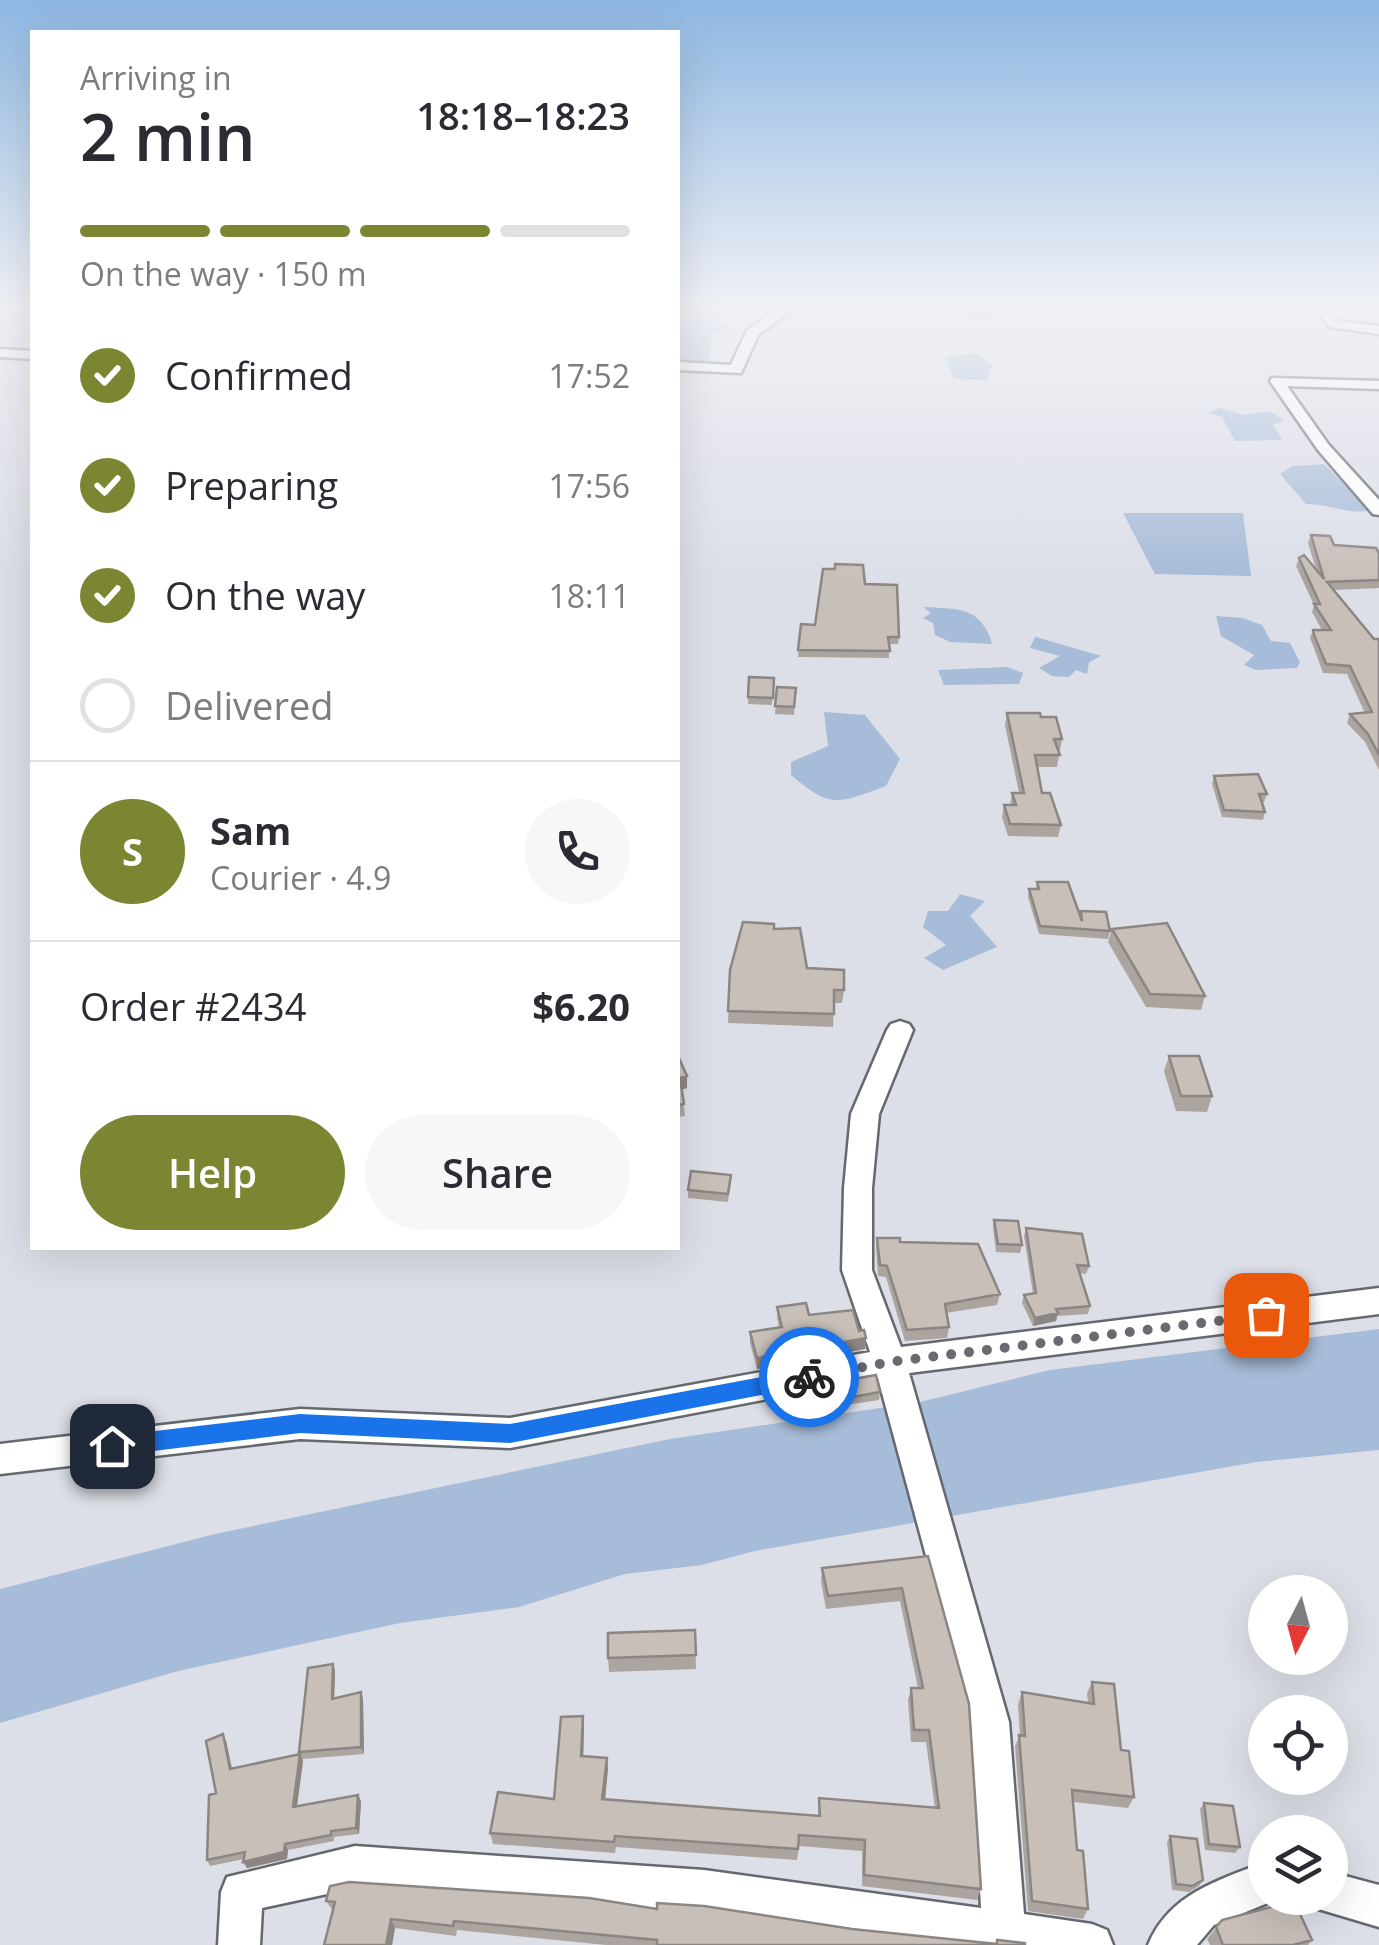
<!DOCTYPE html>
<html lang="en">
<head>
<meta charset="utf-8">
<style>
  body { margin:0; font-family:"Open Sans",sans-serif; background:#f7f7f7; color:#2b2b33; height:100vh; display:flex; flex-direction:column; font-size:38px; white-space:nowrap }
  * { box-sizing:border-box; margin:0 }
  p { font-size:32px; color:#7c7c81 }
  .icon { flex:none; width:55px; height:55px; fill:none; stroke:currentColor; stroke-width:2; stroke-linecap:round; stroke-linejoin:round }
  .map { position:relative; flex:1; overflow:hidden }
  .drawer { position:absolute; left:30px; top:30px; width:650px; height:1220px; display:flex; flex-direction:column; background:#fff; border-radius:0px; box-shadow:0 10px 40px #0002 }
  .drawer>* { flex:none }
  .needle { width:65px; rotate:186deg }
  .controls { position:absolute; left:1248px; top:1575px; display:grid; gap:20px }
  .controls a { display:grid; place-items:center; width:100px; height:100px; border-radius:50%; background:#fff; box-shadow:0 10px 40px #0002; font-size:50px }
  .pin { position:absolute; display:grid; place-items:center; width:85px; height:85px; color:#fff; margin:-42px; border-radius:20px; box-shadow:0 5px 15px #0006 }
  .courier { position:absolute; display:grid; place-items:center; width:100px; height:100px; margin:-50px; border:8px solid #1a73e8; border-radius:50%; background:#fff; color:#222; box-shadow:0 2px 12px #0007 }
  .headline em { font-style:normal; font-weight:600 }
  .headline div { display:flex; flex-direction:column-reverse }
  .headline { display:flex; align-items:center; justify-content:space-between; height:170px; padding:0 50px }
  h1 { font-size:65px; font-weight:600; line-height:75px }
  .bar { display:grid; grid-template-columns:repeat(4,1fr); gap:15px 10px; align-content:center; height:120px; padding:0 50px }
  .bar i { height:12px; border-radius:8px; background:#e1e1e2 }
  .bar .on { background:#7c8531 }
  .bar p { grid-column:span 4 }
  .line { display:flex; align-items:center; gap:25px; padding:0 50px; border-top:2px solid #e1e1e2 }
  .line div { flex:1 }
  .round { display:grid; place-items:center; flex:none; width:105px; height:105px; border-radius:52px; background:#f7f7f7 }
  ol { padding:0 50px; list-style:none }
  li { display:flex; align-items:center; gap:30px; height:110px }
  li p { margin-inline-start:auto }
  li .icon { padding:10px; border-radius:50%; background:#7c8531; color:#fff; stroke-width:4 }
  li:last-child { color:#7c7c81 }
  li i { width:55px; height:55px; border:5px solid #e1e1e2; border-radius:50% }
  .primary-button { display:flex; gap:20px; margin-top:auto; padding:20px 50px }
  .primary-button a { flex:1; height:115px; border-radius:60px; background:#7c8531; color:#fff; font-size:40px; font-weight:600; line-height:115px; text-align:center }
  .primary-button a+a { background:#f7f7f7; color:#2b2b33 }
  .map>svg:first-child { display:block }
  .water { fill:#a7bcd8 }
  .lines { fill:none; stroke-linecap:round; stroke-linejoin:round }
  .minor-casing { stroke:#666870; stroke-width:5 }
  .minor { fill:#fff; fill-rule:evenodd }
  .wall { fill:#aca49f }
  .shaded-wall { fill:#8c8682 }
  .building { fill:#c8bfb9; stroke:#8c8682; stroke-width:2.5 }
  .route { fill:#1a73e8 }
  .done { stroke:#696b70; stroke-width:10; stroke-dasharray:0 18 }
</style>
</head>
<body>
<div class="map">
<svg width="1379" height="1945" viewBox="0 0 1379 1945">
  <rect width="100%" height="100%" fill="#dddfe8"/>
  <path class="water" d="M710 319 728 326 712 334 709 362 678 363V321Z
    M976 353 992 365 987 380 954 379 945 357Z
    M1219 408 1244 415 1270 411 1284 421 1273 424 1282 440 1235 441 1222 417 1209 413Z
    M1324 464 1370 510C1350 516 1328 503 1306 504L1280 474 1292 466Z
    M1123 513H1243L1251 576 1155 574Z
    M923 607C956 609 982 606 992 644L950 642 935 635 933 623 923 618 931 613Z
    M1216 616 1243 618 1262 625 1271 641 1290 643 1300 662 1297 668 1256 670 1244 665 1254 655 1221 636Z
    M1035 637H1036L1101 656 1089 662 1087 674 1076 670 1069 677 1052 676 1039 668 1060 656 1030 648Z
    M1007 667 1023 673 1019 684 944 685 938 670Z
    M824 712 865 715 900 759 886 786C838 803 832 810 791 775V762L828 746Z
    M960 894 985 901 970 916 997 947 943 970 924 958 946 945 923 927 928 911H948Z
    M1379 1329V1450L1256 1462 755 1551 702 1565 625 1574 519 1607 400 1623 178 1671 0 1723V1589L215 1534 670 1439 920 1402 1050 1370Z"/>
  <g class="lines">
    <defs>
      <path id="minor" d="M784 305H799L758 335 741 373 678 370V362L731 365 747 330Z
        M894 305H995L988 313Z
        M1311 305H1324L1339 321 1379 326V334L1330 327Z
        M0 349 32 351V359L0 357Z
        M1272 378 1379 381V389L1287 386 1328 444 1379 500V515L1373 514 1318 450 1270 381Z
        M900 1021 909 1024 913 1030 879 1114 872 1188V1270L901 1347 1379 1288V1314L909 1373 1009 1722 1024 1914 1092 1924 1107 1930 1113 1945H940L704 1912 355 1888 262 1908 260 1945H218L221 1892 227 1877 355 1846 704 1870 981 1908 971 1722 878 1378 510 1448 300 1439 0 1474V1444L300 1409 510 1418 870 1352 842 1270 844 1188 851 1114 887 1030 891 1024Z
        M1265 1862V1898H1280L1214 1925 1197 1945H1148C1169 1894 1217 1881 1265 1862Z
        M1330 1872 1379 1885V1927L1315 1908 1311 1898H1330Z"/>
    </defs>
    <use href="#minor" class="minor-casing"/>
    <use href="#minor" class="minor"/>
  </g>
  <path class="wall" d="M1311 535 1334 545 1379 553V588L1333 590 1374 639H1379V770L1365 742 1347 723 1350 714 1365 713 1347 674 1323 673 1312 643 1310 638 1313 630H1322L1312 612 1314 605 1296 566 1299 558 1316 569 1308 543Z
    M865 584 899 637 898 644H889V658L798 657 801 624 815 625Z
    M774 678 772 705 748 704V697Z
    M777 687 796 688 794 715 775 714Z
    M1007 713 1041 717 1062 739 1057 767H1037L1042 793 1061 825 1058 837 1008 836 1002 817 1004 805H1010L1012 793H1019L1005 725Z
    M1214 776 1267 794 1264 802H1262L1265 812 1263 820 1222 817 1212 784Z
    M1037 882 1080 914 1110 931 1108 939 1039 934 1028 897 1029 889H1036Z
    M1112 929 1205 996 1201 1010 1146 1007 1108 942Z
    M807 968 844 990 842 1003H834L833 1027 728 1023 730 970Z
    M678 1056 687 1076V1088L682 1090 685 1116 678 1117Z
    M1169 1056 1212 1096 1207 1112 1176 1111 1164 1071Z
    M731 1175 728 1202 688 1198V1190Z
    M994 1220 1022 1245 1020 1253 996 1252 993 1228Z
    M1026 1228 1089 1266 1086 1274 1079 1273 1090 1306 1088 1314 1057 1316 1056 1321 1033 1326 1022 1303 1024 1295 1033 1294 1024 1236Z
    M877 1238 900 1242 1000 1294 997 1305 946 1313 949 1327 947 1338 905 1341 886 1277 878 1276 876 1248Z
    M777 1307 809 1315 859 1331 866 1338 865 1349 757 1369 750 1343V1332L779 1327 777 1318Z
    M842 1381 880 1392 879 1400 846 1405 841 1389Z
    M928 1556 981 1889 977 1900 862 1886V1851L799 1846 797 1860 616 1847 615 1853 493 1844 490 1833 554 1799 583 1716 584 1728 583 1756 607 1758 608 1769 605 1799 818 1816 819 1798 935 1808 926 1742H911L908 1700 911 1688H918L900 1601 826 1609 821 1581 822 1568Z
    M695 1630 696 1669 609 1672 608 1658Z
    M333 1664 335 1671 334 1698 363 1699 364 1754 302 1759 303 1761 297 1806 358 1795 361 1801 359 1834 334 1837V1841L288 1850 287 1859 247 1868 244 1859 210 1866 207 1860 216 1793 226 1741 232 1768 300 1755 299 1752Z
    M1092 1682 1121 1750 1134 1797 1128 1808 1073 1802 1077 1850 1088 1909 1083 1919 1028 1911 1015 1746 1020 1735 1018 1704 1022 1692 1088 1703 1087 1693Z
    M1204 1803 1240 1847 1235 1853 1205 1850 1200 1809Z
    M1170 1836 1203 1880 1199 1886 1189 1892 1172 1890 1167 1842Z
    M326 1901 657 1909 995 1944 997 1940 1025 1945H606L457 1930 456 1936 395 1928 392 1945H324L333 1911Z
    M1222 1920 1312 1940 1308 1945H1210L1207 1939Z"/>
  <path class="shaded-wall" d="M687 1076V1088L680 1090V1078Z
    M1058 1313 1056 1321 1033 1326 1035 1318Z
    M866 1338 865 1349 757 1369V1358Z
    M333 1664 335 1671 334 1706 332 1699Z
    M361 1692 363 1699 364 1754 361 1747Z
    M583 1716 584 1728 583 1768 581 1756Z
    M223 1734 226 1741 233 1775 230 1769Z
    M300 1754 303 1761 296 1813 293 1807Z
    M607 1758 608 1769 604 1810 602 1799Z
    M358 1795 361 1801 359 1834 356 1828Z
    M285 1844 288 1850 287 1859 247 1868 243 1862Z
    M391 1919 395 1928 392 1945H386Z"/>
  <path class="building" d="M1311 535 1330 536 1334 545 1376 548 1379 553V580L1327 582 1374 639H1379V755L1368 734 1350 714 1372 712 1350 666 1326 664 1314 635 1313 630H1331L1314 604H1320L1299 558 1304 555 1324 579Z
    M835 564 863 565 865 584 897 585 899 637H888L890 651 798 650 801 624 815 625 823 569H835Z
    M749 677 774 678 773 698 748 697Z
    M777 687 796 688 794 707 775 706Z
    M1007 713H1040L1041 717H1056L1062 739H1054L1060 755H1035L1042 793H1050L1061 825 1010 824 1004 805H1016L1012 793H1024Z
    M1258 774 1267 794H1259L1265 812 1224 810 1214 776Z
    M1037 882H1068L1082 921 1081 911 1106 912 1110 931 1040 926 1029 889H1039Z
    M743 922 774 924V929L800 928 807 968 844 970V990H834V1014L728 1011 730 970Z
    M1167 923 1205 996 1150 994 1112 929Z
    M678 1056 687 1076 680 1078 684 1104 678 1105Z
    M1169 1056H1199L1212 1096H1181Z
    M691 1171 731 1175 728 1194 688 1190Z
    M994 1220 1018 1221 1022 1245 998 1244Z
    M1026 1228 1082 1234 1089 1266 1077 1265 1090 1306 1056 1309 1058 1313 1035 1318 1024 1295 1036 1293Z
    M877 1238H900V1242L978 1244 1000 1294 945 1304 949 1327 907 1330 887 1266 880 1265Z
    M806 1303 809 1315 853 1310 859 1331 864 1330 866 1338 757 1358 750 1332 782 1327 777 1307Z
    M876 1375 880 1392 847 1398 842 1381Z
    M928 1556 969 1704 981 1889 864 1875 865 1840 799 1835 798 1849 615 1836 614 1842 490 1833 498 1792 554 1799 561 1717 583 1716 581 1756 607 1758 602 1799 820 1816 819 1798 939 1808 929 1730H914L911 1688H923L902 1588 828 1596 822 1568Z
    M695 1630 696 1655 608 1658V1633Z
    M333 1664 332 1699 361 1692V1747L299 1752 308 1668Z
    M1092 1682 1114 1684 1121 1750 1129 1751 1134 1797 1072 1790 1077 1850 1083 1851 1088 1909 1032 1901 1019 1735 1025 1736 1022 1692 1094 1704Z
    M223 1734 230 1769 300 1754 293 1807 358 1795 356 1828 331 1831V1835L285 1844 284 1852 243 1862 245 1852 207 1860 209 1795 216 1793 206 1741Z
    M1204 1803 1233 1806 1240 1847 1209 1844Z
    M1170 1836 1197 1839 1203 1880 1192 1886 1176 1884Z
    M349 1882 589 1898 657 1909V1903L704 1906 852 1929 997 1944V1940L1025 1943V1945H657V1940L454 1921 453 1926 391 1919 386 1945H324L335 1902 326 1901 330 1886Z
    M1294 1901 1312 1940 1293 1945H1223L1216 1927 1222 1920Z"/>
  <linearGradient id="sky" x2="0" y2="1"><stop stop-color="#8eb7e2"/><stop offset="0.53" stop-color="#f0f1f5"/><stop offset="1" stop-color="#f0f1f5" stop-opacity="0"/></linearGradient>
  <rect width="1379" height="578" fill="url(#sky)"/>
  <path class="route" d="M809 1368 820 1377 809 1386 510 1443 300 1433 112 1456 105 1453 101 1446 105 1439 112 1436 300 1414 510 1424Z"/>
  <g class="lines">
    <path class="done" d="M809 1377 890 1362 1266 1315"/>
  </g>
</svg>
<div class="controls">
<a><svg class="needle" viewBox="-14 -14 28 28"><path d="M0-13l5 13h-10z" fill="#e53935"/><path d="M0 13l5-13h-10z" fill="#7c7c81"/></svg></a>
<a><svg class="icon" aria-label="locate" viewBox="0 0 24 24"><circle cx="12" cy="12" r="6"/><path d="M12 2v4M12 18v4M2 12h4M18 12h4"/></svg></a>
<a><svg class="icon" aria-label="layers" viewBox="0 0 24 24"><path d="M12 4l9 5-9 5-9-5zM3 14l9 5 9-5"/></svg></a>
</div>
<div class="pin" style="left:1266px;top:1315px;background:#ea580c"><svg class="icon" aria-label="bag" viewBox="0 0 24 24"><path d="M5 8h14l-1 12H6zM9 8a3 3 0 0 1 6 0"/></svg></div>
<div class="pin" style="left:112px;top:1446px;background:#1f2937"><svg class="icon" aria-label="home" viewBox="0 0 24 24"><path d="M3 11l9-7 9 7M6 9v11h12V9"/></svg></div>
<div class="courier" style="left:809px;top:1377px"><svg class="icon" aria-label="bike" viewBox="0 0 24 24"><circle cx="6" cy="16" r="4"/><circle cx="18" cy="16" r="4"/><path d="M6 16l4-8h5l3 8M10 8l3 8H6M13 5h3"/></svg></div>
<section class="drawer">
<div class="headline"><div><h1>2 min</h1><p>Arriving in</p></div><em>18:18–18:23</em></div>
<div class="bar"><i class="on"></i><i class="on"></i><i class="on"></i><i></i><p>On the way · 150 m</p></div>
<ol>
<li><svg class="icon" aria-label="check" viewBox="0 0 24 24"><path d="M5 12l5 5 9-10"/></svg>Confirmed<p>17:52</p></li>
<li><svg class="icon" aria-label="check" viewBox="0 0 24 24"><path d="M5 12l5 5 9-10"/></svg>Preparing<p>17:56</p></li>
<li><svg class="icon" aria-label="check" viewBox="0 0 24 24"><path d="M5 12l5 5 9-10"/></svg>On the way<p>18:11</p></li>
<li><i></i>Delivered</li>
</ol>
<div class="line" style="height:180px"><b class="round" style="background:#7c8531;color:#fff">S</b><div><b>Sam</b><p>Courier · 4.9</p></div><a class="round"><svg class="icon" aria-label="phone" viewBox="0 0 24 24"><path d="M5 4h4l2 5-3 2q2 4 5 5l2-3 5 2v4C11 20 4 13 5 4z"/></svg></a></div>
<div class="line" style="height:130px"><div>Order #2434</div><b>$6.20</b></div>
<div class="primary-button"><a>Help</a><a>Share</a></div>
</section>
</div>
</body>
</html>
